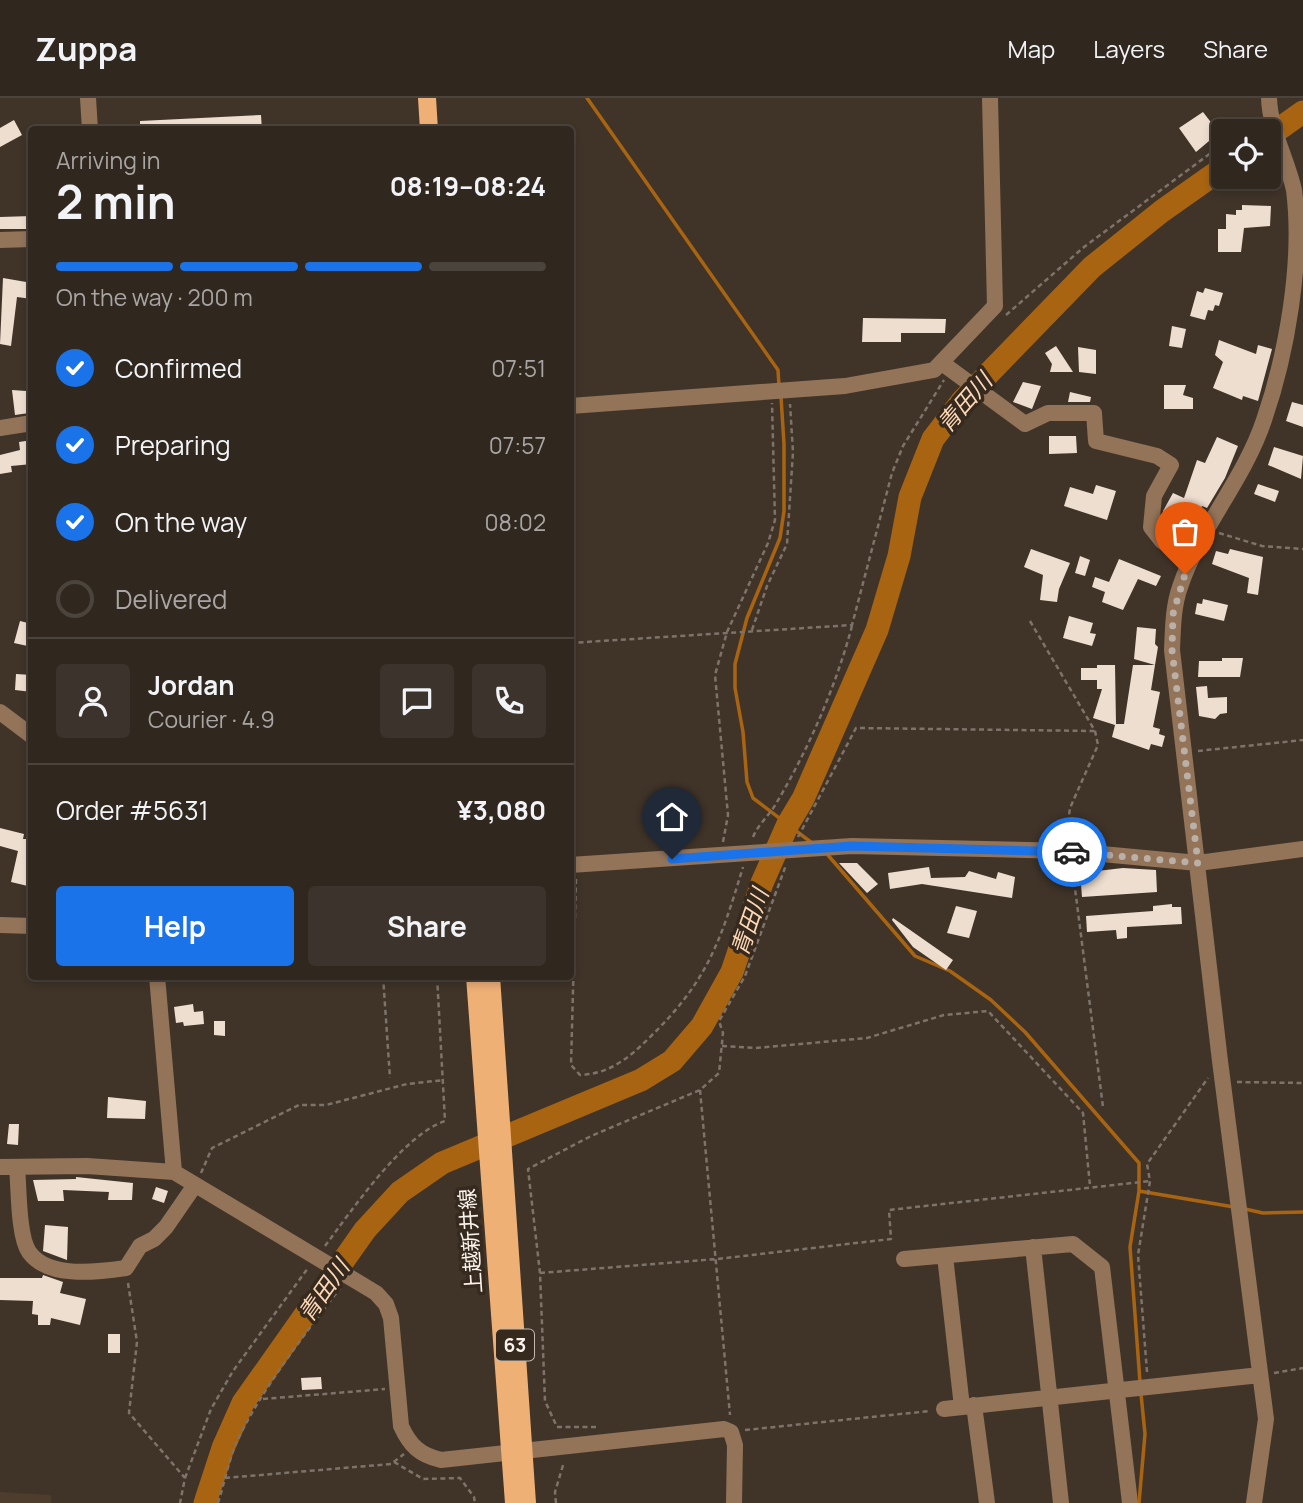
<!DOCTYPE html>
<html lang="en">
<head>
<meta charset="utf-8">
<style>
  body { margin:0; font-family:Manrope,"Noto Sans JP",sans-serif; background:#3c332c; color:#f1f3f6; height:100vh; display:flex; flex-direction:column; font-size:26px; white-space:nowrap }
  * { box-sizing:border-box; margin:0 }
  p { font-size:23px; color:#a8a5a4 }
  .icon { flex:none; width:38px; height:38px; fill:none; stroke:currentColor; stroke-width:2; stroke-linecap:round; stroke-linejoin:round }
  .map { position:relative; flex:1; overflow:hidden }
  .sheet { position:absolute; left:28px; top:28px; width:546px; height:854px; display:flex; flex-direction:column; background:#30271f; border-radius:7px; box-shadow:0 4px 10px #0003,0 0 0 2px #4b443d }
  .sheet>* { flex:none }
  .tools { position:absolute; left:1211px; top:21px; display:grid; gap:14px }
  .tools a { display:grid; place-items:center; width:70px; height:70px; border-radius:7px; background:#30271f; box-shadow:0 4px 10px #0003,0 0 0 2px #4b443d; font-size:35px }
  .pin { position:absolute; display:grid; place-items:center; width:60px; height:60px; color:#fff; margin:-72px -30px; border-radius:50% 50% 50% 0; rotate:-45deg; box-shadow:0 0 7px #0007 }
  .pin .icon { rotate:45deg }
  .courier { position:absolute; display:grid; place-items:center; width:70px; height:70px; margin:-35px; border:5px solid #1a73e8; border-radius:50%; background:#fff; color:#222; box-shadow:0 2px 9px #0007 }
  .summary em { font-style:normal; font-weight:700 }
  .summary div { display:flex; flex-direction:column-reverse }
  .summary { display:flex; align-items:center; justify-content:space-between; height:119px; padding:0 28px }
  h1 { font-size:46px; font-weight:700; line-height:52px }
  .bar { display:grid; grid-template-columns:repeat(4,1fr); gap:10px 7px; align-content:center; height:84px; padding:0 28px }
  .bar i { height:9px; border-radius:5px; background:#4b443d }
  .bar .on { background:#1a73e8 }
  .bar p { grid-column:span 4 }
  .line { display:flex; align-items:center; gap:18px; padding:0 28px; border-top:2px solid #4b443d }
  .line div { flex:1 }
  .round { display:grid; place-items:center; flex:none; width:74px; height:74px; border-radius:7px; background:#3c332c }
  ol { padding:0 28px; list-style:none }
  li { display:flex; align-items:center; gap:21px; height:77px }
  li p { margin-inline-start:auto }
  li .icon { padding:7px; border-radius:50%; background:#1a73e8; color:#fff; stroke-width:4 }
  li:last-child { color:#a8a5a4 }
  li i { width:38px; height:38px; border:4px solid #4b443d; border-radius:50% }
  .primary-button { display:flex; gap:14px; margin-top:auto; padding:14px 28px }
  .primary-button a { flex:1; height:80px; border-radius:7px; background:#1a73e8; color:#fff; font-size:28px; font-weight:700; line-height:80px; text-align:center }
  .primary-button a+a { background:#3c332c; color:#f1f3f6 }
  header { display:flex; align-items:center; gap:42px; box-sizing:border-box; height:98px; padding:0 35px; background:#30271f; border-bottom:2px solid #4b443d }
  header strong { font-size:33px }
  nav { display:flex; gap:38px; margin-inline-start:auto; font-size:24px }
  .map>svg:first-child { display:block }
  .built { fill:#4e3c2d }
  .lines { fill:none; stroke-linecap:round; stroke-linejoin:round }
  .stream { stroke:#a96411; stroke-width:3.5 }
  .river { stroke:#a96411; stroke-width:23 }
  .building { fill:#eeded0 }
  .path { stroke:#7d7369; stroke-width:2.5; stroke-dasharray:5 3.5; stroke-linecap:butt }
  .minor { stroke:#937459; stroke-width:16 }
  .major { stroke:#efb076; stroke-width:18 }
  .done { stroke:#bab0a8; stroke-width:7; stroke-dasharray:0 12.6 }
  .route { stroke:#1a73e8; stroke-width:9 }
  .labels { text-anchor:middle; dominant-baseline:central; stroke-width:7; stroke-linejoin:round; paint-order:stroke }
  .shield { fill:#362a1f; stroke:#c0b7ae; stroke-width:2 }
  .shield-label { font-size:19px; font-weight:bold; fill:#fbf3ec }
  .street-label { font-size:21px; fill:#fbf3ec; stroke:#362a1f }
  .water-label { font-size:23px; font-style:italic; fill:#fed8b6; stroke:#362a1f }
</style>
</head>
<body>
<header>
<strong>Zuppa</strong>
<nav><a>Map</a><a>Layers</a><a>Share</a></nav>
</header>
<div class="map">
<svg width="1303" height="1405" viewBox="0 0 1303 1405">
  <rect width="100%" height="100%" fill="#403429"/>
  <path class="built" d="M0 1394 51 1397V1405H0Z"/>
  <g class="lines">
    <path class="stream" d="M587 0 778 272 779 288
      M781 299 784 346V413L780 440 747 520 735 566V590L743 634 747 684 753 700 812 745
      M827 756 915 858 950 873 991 902 1025 934 1139 1065V1093L1130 1149 1140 1284
      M1139 1093 1234 1109
      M1245 1111 1263 1115 1303 1114
      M1139 1405 1145 1336 1141 1296"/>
    <path class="river" d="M1269 38 1303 14
      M205 1405 223 1350 243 1305 365 1132 400 1094 442 1065 641 982 672 963 702 928 732 874 762 785 788 726 803 701 877 532 899 458 910 399 933 341 962 303 1092 169 1162 113 1223 70"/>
  </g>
  <path class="building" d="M1203 14 1213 27 1209 30 1215 38 1196 54 1179 30Z
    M261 17 262 32H140V23Z
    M14 22 22 37 0 49V30Z
    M1242 107 1271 108 1270 128 1244 130 1241 154H1218V131H1226V116L1236 117V112H1242Z
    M32 118V131H0V119Z
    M3 180 32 185V201L17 199 11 248 0 246Z
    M1205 190 1223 195 1219 208 1215 207 1213 213 1208 212 1205 222 1190 218 1197 193 1203 195Z
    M863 220 946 221 945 235H901V244H862Z
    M1172 228 1186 231 1182 250 1169 248Z
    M1219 242 1256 256 1258 247 1272 251 1258 303 1243 298 1242 302 1213 290 1223 264 1215 257Z
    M1056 248 1073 274H1050L1052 266 1045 255Z
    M1078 249 1096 252V276L1079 274Z
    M1023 284 1041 288 1032 311 1013 304Z
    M1164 287H1186L1183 297 1193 300V311H1164Z
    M12 292 26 293V314L29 315 15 317Z
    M1070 294 1091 299 1090 304H1068Z
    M1292 304 1303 307V329L1286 323Z
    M1049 338H1076L1077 355 1049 356Z
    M1217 339 1238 348 1225 380 1207 410 1202 408 1191 431 1163 416V413L1173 395 1184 400 1197 362 1205 365Z
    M32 342V366L11 368 12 374 0 376V357L20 352 19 344Z
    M1274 349 1303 358 1301 381 1268 367Z
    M1258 386 1279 393 1275 404 1254 396Z
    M1096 387 1116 393 1107 422 1064 408 1070 389 1093 396Z
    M1031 451 1070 465 1059 491 1057 504 1040 502 1043 477 1024 469Z
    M1230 451 1263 459 1258 497 1247 495 1249 480 1212 466 1216 453 1228 456Z
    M1080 458 1090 462 1085 478 1075 475Z
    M1119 461 1161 478 1156 488 1138 481 1123 512 1102 504 1105 494 1092 489 1095 479 1109 484Z
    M1203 501 1228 507 1224 523 1195 516 1197 505 1202 506Z
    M1069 518 1093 525 1090 535 1096 536 1092 548 1063 540Z
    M20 523 32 526V549L14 545Z
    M1137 529 1156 531 1155 546 1158 549 1155 567 1134 561Z
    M1222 560H1243L1240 579H1198L1199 563H1222Z
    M1097 567H1115L1116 626H1124L1133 567H1155L1151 592 1160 594 1153 629 1160 631 1159 636 1165 638 1162 649 1151 646 1149 652 1112 639 1115 627 1093 620 1102 591H1097V582H1081V570H1097Z
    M16 576 32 577V594L15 592Z
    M1207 588 1208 600 1227 599V615L1220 616 1215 621 1199 618 1196 589Z
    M0 730 24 736 23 741H32V789L11 784 18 753 0 748Z
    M839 765H857L878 786 867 795Z
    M929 769 931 780 965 779 969 773 996 781 998 774 1015 779 1012 800 922 786 890 791 888 775Z
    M1123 770 1156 772 1157 794 1082 799 1080 775Z
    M1172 806V809H1181L1182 826 1127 829V840L1117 841 1116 832 1087 834 1086 818 1153 813V808Z
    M956 808 977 813 969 840 947 835Z
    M893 820 953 862 946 872 913 849 892 822Z
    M193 906 194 914 203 913 204 926 184 928 183 924 176 925 174 909Z
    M214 923H225V938L214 937Z
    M108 999 146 1003 145 1021 107 1020Z
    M9 1026H19L18 1047 7 1046Z
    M76 1079 133 1085 132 1102H108L109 1094 63 1092 64 1103H38L33 1082 76 1081Z
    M156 1089 168 1093 164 1105 152 1101Z
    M45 1127 68 1129 67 1162 43 1153Z
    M43 1177 63 1184 60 1195 86 1201 80 1227 51 1220 50 1227H38V1217L32 1216 33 1203 0 1202V1180H42Z
    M108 1236H120V1255H108Z
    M321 1279 322 1291 302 1292 301 1280Z"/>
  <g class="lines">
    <path class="path" d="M1242 33 1259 21
      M1006 217 1084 149 1223 46
      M1219 435 1262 448 1303 451
      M1030 523 1095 633 1098 647 1070 710 1066 740
      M752 532 767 488 787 446 793 354 790 306
      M570 545 852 527 892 375 903 348 944 282
      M1198 653 1303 642
      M753 739C759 725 770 717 777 704 809 650 836 588 852 528
      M798 739 856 630 1095 633
      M723 744 728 717 715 577 727 534 768 445 775 422 772 305
      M1072 767 1103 1009
      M576 781 571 967 580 977C609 976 629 960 649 940 707 884 720 845 743 769
      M383 878 390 980
      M722 948 755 950 867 940 944 917 988 913 1083 1015 1090 1088
      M1237 984 1303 985
      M700 992 730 1317
      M201 1075 212 1050 299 1007H326L407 986 444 982
      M325 1148C352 1112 403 1037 445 1023L437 878
      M540 1175 717 1161 891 1141 889 1112 1150 1083
      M128 1185 137 1244 129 1315 185 1380 180 1405
      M1147 1274 1138 1157 1150 1083 1147 1066 1208 980
      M1274 1275 1303 1270
      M263 1301 385 1291
      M596 1329H557L545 1303 540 1175 528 1071 591 1038 700 992 719 975 723 935 719 923 745 878 786 767
      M745 1332 930 1313
      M394 1364 423 1381 460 1380 474 1399 475 1405
      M185 1380 211 1311 233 1273 308 1170
      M225 1380 391 1366 404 1356
      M218 1405C224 1386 228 1366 235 1348 257 1297 307 1233 341 1189
      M556 1405 555 1394 564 1364"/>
    <path class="minor" d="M88 0 90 32
      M0 142 32 141
      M942 265 1025 326 1048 315H1094L1096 343 1157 358 1171 367 1154 398 1151 429 1162 443 1190 463
      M570 308 845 288 934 272 995 208 990 0
      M0 330 32 325
      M0 614 32 638
      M570 767 852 748 1070 753 1198 765 1303 751
      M0 827 32 828
      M157 878 174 1074
      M0 1069 87 1068 174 1074 376 1195 386 1206 391 1220 401 1328C410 1348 420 1357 441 1362L724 1331 731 1334 735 1347 734 1405
      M17 1069C19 1089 18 1138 29 1154 48 1181 98 1174 126 1170L140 1148 154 1141 166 1129 195 1087
      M1033 1149 1061 1405
      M945 1158 962 1309
      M904 1161 1073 1146 1102 1169 1130 1405
      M974 1307 987 1405
      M944 1311 1260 1277
      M1254 1405 1266 1321 1220 963 1172 552C1173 530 1173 509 1180 489 1200 429 1244 382 1264 322 1287 255 1303 163 1294 92 1287 61 1270 32 1269 0"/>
    <path class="major" d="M427 0 429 32
      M475 878 514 1405
      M491 878 527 1405"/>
  </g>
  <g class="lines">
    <path class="done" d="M1072 754 1198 765 1172 552 1173 516 1185 476"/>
    <path class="route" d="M672 761 852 748 1072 754"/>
  </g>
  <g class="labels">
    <rect class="shield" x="496" y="1231.5" width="38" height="31" rx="5"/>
    <g class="shield-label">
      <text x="515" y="1247">63</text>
    </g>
    <g class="street-label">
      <text transform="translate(470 1143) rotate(-94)">上越新井線</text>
    </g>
    <g class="water-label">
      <text transform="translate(964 304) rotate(-49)">青田川</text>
      <text transform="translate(749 824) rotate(-71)">青田川</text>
      <text transform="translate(323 1192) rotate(-55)">青田川</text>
    </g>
  </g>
</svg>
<div class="tools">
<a><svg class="icon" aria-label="locate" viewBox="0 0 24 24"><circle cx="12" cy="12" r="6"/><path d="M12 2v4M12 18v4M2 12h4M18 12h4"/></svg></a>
</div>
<div class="pin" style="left:1185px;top:476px;background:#ea580c"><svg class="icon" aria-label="bag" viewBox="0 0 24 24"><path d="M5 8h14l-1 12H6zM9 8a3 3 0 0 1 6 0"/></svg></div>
<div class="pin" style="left:672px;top:761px;background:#1f2937"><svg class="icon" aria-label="home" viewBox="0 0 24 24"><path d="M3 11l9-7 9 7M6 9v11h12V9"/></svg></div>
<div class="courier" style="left:1072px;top:754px"><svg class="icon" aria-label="car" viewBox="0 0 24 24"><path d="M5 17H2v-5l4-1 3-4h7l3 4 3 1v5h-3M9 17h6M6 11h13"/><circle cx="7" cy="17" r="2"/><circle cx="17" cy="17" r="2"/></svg></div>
<section class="sheet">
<div class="summary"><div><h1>2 min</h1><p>Arriving in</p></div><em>08:19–08:24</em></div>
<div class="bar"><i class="on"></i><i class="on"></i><i class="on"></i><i></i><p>On the way · 200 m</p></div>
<ol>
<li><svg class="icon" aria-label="check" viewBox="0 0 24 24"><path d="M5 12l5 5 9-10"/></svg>Confirmed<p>07:51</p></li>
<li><svg class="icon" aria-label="check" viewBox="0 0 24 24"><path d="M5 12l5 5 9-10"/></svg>Preparing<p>07:57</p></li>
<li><svg class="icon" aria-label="check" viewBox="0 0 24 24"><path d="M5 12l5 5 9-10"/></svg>On the way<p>08:02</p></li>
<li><i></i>Delivered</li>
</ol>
<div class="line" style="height:126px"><a class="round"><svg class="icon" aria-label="person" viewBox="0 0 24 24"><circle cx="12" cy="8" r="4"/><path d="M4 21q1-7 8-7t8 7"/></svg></a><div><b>Jordan</b><p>Courier · 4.9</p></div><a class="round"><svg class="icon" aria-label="chat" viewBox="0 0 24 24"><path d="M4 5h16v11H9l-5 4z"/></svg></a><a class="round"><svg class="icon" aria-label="phone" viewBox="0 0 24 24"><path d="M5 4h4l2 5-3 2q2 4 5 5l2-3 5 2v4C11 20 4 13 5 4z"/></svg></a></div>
<div class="line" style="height:91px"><div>Order #5631</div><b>¥3,080</b></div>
<div class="primary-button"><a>Help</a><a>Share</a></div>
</section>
</div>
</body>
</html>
